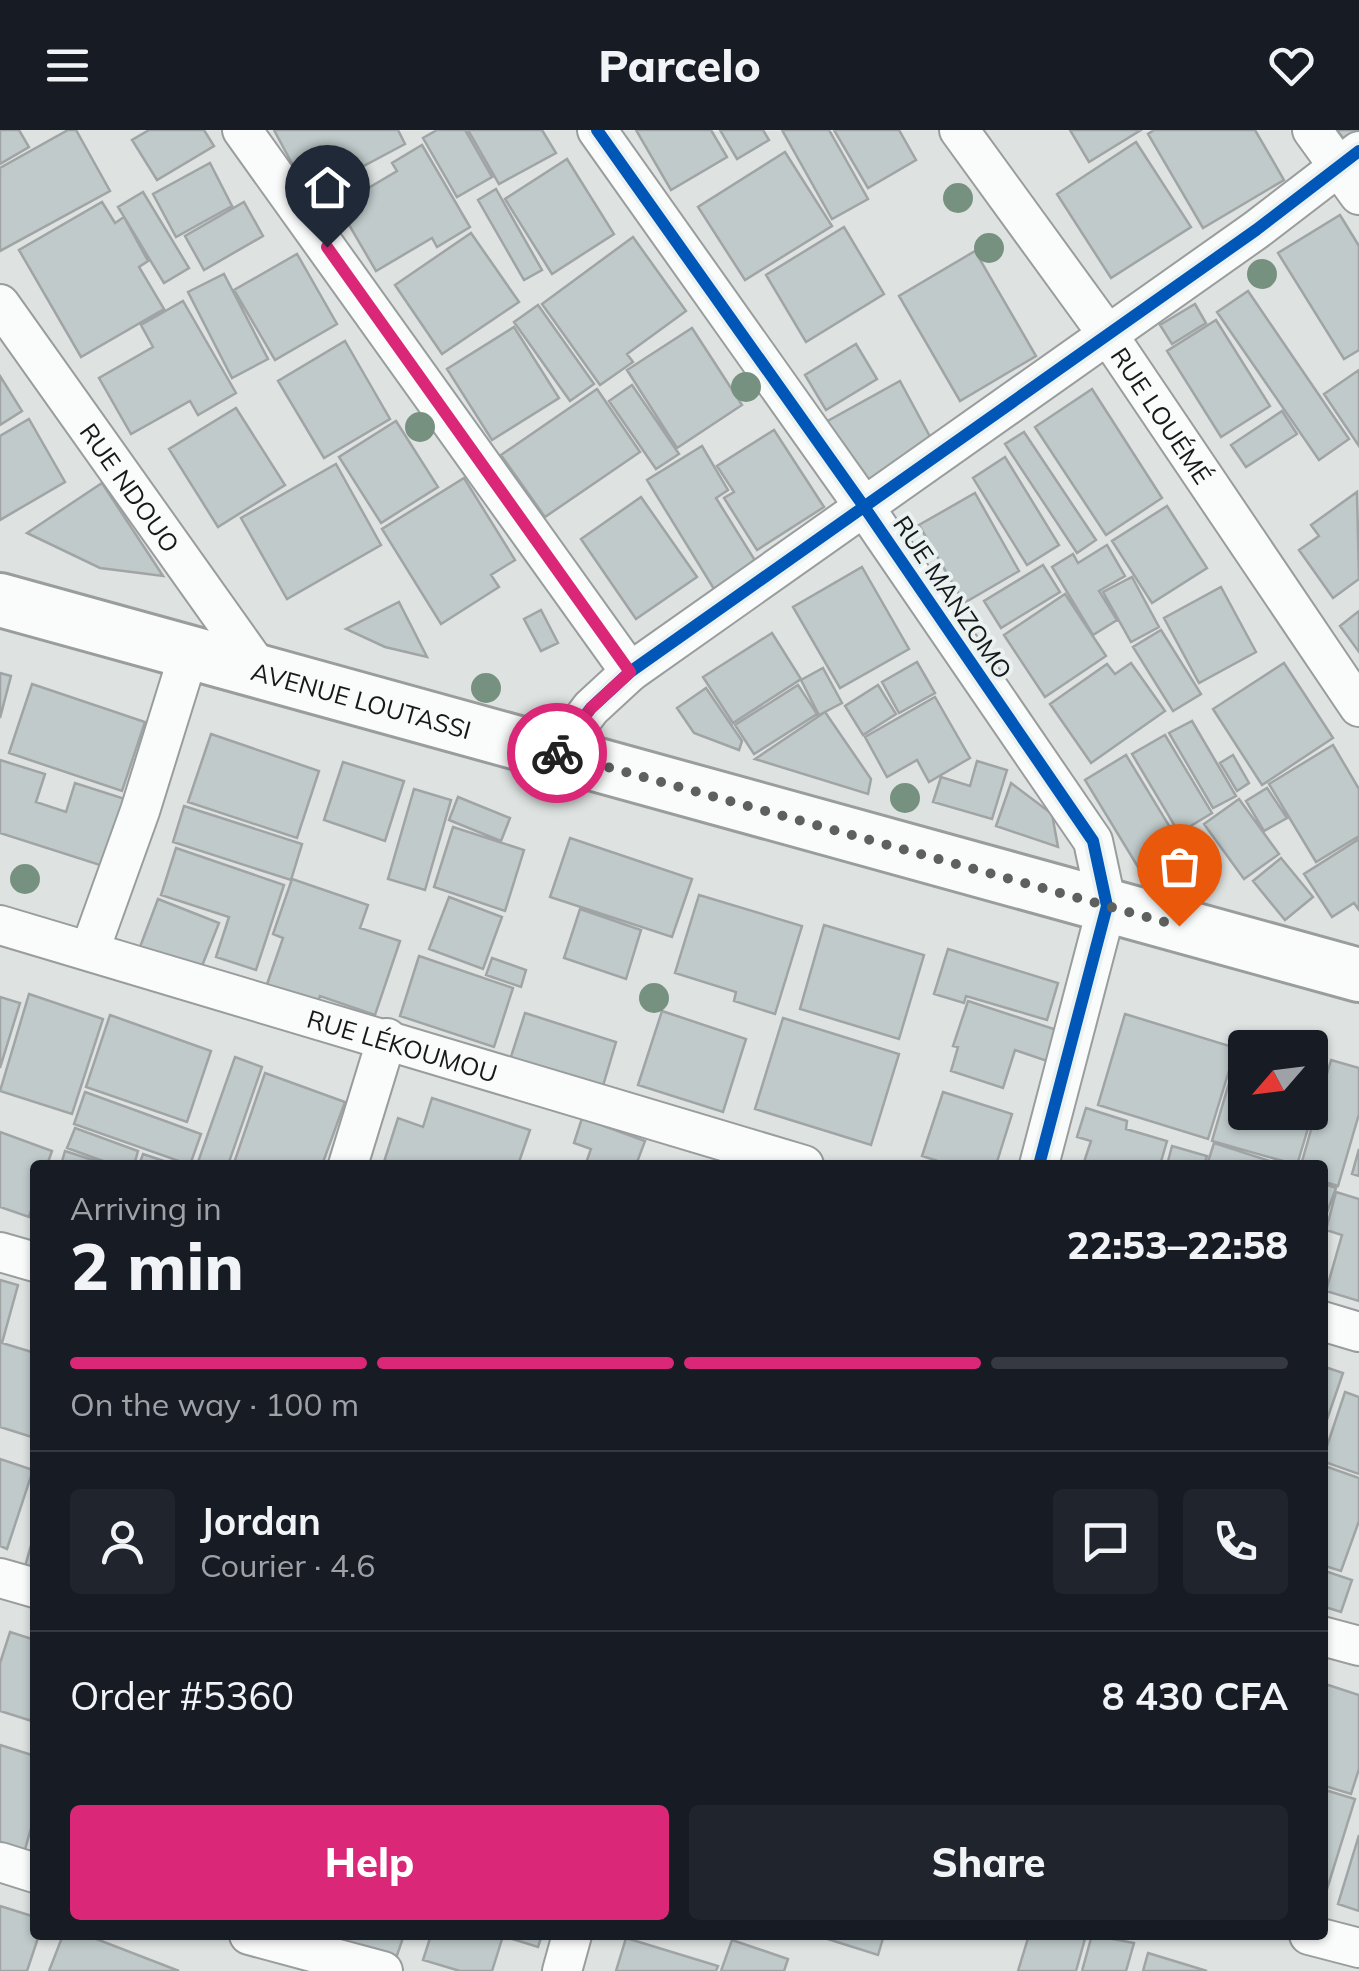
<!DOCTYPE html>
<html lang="en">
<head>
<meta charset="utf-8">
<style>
  body { margin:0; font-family:Mulish,sans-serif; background:#20242c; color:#f1f3f6; height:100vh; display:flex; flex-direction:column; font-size:38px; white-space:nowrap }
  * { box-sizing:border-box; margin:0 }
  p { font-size:32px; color:#9ea1a6 }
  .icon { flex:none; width:55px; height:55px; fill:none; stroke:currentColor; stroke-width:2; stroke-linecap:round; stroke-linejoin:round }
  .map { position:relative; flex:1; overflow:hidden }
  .panel { position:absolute; left:30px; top:1030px; width:1298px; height:780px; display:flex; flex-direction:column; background:#171b24; border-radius:10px; box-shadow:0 2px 8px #0004 }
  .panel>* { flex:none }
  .needle { width:65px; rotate:242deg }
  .controls { position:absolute; left:1228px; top:900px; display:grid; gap:20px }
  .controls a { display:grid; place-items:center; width:100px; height:100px; border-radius:10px; background:#171b24; box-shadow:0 2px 8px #0004; font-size:50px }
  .pin { position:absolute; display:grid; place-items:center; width:85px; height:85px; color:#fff; margin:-102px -42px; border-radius:50% 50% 50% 0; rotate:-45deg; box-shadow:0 0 10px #0007 }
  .pin .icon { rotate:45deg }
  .courier { position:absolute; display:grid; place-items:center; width:100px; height:100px; margin:-50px; border:8px solid #db2777; border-radius:50%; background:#fff; color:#222; box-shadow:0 2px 12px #0007 }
  .summary em { font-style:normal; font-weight:800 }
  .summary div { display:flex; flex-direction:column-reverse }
  .summary { display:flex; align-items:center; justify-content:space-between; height:170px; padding:0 40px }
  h1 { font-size:65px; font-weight:800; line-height:75px }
  .bar { display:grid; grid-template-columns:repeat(4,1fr); gap:15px 10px; align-content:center; height:120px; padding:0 40px }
  .bar i { height:12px; border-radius:8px; background:#363941 }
  .bar .current { background:#db2777 }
  .bar p { grid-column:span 4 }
  .line { display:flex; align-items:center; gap:25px; padding:0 40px; border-top:2px solid #363941 }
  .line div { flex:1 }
  .round { display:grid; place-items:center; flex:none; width:105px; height:105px; border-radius:10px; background:#20242c }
  .primary-button { display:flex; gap:20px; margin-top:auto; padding:20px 40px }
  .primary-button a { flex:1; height:115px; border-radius:10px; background:#db2777; color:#fff; font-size:40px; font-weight:800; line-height:115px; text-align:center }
  .primary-button a+a { background:#20242c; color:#f1f3f6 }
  header { display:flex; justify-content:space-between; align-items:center; height:130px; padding:0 40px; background:#171b24; font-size:45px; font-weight:800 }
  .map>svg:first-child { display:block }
  .building { fill:#c0caca; stroke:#a0a4a4; stroke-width:2.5 }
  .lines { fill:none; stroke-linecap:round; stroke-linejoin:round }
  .street-casing { stroke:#9a9d9d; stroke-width:42 }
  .secondary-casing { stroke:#9a9d9d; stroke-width:58 }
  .street { stroke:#fafbfb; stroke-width:38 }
  .secondary { stroke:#fafbfb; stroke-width:52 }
  .cycleway-casing { stroke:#eaf2f1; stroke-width:19 }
  .cycleway { stroke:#0057b8; stroke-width:12 }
  .tree { fill:#779180 }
  .done { stroke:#5c605f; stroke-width:10; stroke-dasharray:0 18 }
  .route { stroke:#db2777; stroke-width:12 }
  .labels { text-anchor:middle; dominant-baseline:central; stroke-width:8; stroke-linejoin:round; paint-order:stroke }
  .street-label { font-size:25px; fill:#161919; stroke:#eaf2f1 }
</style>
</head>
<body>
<header><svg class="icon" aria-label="menu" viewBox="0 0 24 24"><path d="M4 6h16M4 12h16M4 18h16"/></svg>Parcelo<svg class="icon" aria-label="heart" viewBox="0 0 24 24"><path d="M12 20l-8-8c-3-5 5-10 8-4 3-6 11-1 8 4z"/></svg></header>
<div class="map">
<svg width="1359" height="1841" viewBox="0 0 1359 1841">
  <rect width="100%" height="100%" fill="#dee3e2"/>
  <path class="building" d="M0 0H19L29 17 0 34Z
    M68 0H76L110 61 0 121V38Z
    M149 0H204L214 16 157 50 132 10Z
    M274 0H398L405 14 309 65Z
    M437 0H465L492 47 457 67 423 8Z
    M468 0H542L556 23 499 54Z
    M636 0H711L727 27 671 60Z
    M720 0H763L769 10 737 29Z
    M782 0H829L868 69 832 89Z
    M834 0H899L916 30 868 58Z
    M1070 0H1141L1089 32Z
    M1154 0H1255L1284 50 1203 98 1148 4Z
    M1337 0H1359V3L1346 12Z
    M1136 12 1191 97 1111 148 1057 64Z
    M422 15 470 97 437 117 432 108 376 141 338 76 397 41 392 33Z
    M785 22 832 96 745 150 698 77Z
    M567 29 614 104 552 144 505 69Z
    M210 33 232 76 176 107 153 64Z
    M496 59 542 140 524 150 478 70Z
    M143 62 189 138 164 153 118 77Z
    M102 72 115 93 124 87 148 131 139 137 164 179 81 227 19 120Z
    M244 72 263 106 204 140 185 106Z
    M1340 85 1359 116V220L1344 229 1278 123Z
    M844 97 884 164 806 212 766 145Z
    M471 103 519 172 442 224 395 155Z
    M633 107 686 181 627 224 633 232 600 255 542 174Z
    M975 121 1036 226 960 271 899 166Z
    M297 124 337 194 275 230 234 160Z
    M224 144 268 229 232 248 188 162Z
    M1248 161 1349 309 1319 330 1217 182Z
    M183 171 236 263 198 285 190 271 131 304 99 248 153 217 141 195Z
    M1195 174 1206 193 1172 214 1160 195Z
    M538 175 594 254 570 271 514 192Z
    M1216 190 1270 276 1221 307 1167 221Z
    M514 197 559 268 492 310 447 239Z
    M692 198 742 275 677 318 627 240Z
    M345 211 390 289 324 328 278 251Z
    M856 214 877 249 826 280 805 245Z
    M1359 240V316L1324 264Z
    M0 246 22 281 0 295Z
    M900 251 935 316 859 357 824 293Z
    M632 255 679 324 656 339 609 271Z
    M597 259 640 322 545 387 501 325Z
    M1092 259 1162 368 1106 405 1035 297Z
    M236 278 285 355 218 397 169 319Z
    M1282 281 1297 304 1246 337 1231 315Z
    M29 289 65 352 0 390V306Z
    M396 291 438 357 381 393 339 327Z
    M774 300 824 377 757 420 724 368 734 362 717 336Z
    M1024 302 1096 410 1077 423 1005 314Z
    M702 316 728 360 716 368 756 432 714 459 647 350Z
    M1005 327 1059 415 1027 435 973 348Z
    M336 334 381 415 287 469 241 388Z
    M464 348 515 430 491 445 499 457 441 494 382 399Z
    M102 353 163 446 100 438 27 403Z
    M1357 362 1359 449 1333 468 1299 420 1319 406 1311 395Z
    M975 363 1019 441 964 473 919 395Z
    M641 367 697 447 636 489 581 409Z
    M1167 376 1207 438 1152 473 1112 411Z
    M1107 415 1125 446 1099 461 1117 490 1093 505 1052 437 1073 424 1078 433Z
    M1043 435 1060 462 1001 498 984 471Z
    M862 437 909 519 840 558 793 477Z
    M1132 447 1159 497 1131 512 1103 462Z
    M1221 457 1256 522 1199 553 1164 488Z
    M1065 464 1106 526 1045 567 1004 505Z
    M399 472 427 527 385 517 346 499Z
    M541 480 558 513 541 521 524 489Z
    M1359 481V522L1340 496Z
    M1161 500 1201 564 1173 581 1133 517Z
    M772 503 801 549 733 593 703 547Z
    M917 532 935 563 899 583 882 552Z
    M1131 533 1165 581 1091 633 1050 574 1107 534 1115 544Z
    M1284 533 1333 608 1262 655 1213 579Z
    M823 538 842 573 819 585 801 550Z
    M0 543 11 546 0 588Z
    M32 554 145 592 122 661 9 623Z
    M798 555 817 584 754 624 735 595Z
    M878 555 896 584 863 605 845 576Z
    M706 558 742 611 739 620 694 603 677 578Z
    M935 567 970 628 929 652 917 630 887 647 865 607Z
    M825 582 871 649 868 664 755 629Z
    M1192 591 1236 666 1213 678 1169 603Z
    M211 604 319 641 297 708 188 672Z
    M1165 605 1212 683 1179 703 1132 624Z
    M1333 615 1359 659V706L1316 732 1269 654Z
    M1126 625 1179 712 1138 737 1085 650Z
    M1233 625 1249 653 1237 661 1220 633Z
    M0 630 45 644 36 672 66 682 75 653 125 669 103 736 0 703Z
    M977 631 1007 640 992 689 933 672 941 647 970 656Z
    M343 632 404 651 385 711 324 690Z
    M1011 653 1052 684 1058 717 996 696Z
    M1267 658 1287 688 1264 701 1246 671Z
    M414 659 451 670 425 760 388 749Z
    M458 667 510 688 501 711 449 690Z
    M1239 669 1279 724 1244 749 1204 694Z
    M184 676 302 714 291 750 173 712Z
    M453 697 524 720 505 781 434 757Z
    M570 708 692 749 672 807 550 767Z
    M1359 709V780L1354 773 1332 787 1304 744Z
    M176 718 284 755 256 840 216 827 229 787 161 765Z
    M1281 728 1313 767 1285 790 1253 751Z
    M292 749 368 775 360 798 400 811 375 885 320 866 315 880 264 863 283 808 273 804Z
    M699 765 802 796 775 884 734 871 736 862 675 843Z
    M449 767 502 787 483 839 429 819Z
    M158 769 219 793 200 841 140 817Z
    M580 779 641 800 626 849 564 828Z
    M824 795 924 825 899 909 800 879Z
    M948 819 1058 853 1047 890 966 866 964 873 934 864Z
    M419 826 513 858 494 917 400 886Z
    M492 828 526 840 521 857 486 845Z
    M29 864 103 889 72 984 0 961Z
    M0 867 20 873 0 938Z
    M968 871 1057 900 1047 931 1015 920 1003 958 951 941 958 917 953 916Z
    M662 881 746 909 723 982 638 955Z
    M525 883 616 912 600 966 508 936Z
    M1125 884 1236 918 1208 1009 1098 975Z
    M110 885 211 921 187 992 86 957Z
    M783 888 899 924 871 1015 755 979Z
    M1238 922 1245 924V982H1310V944L1323 948 1297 1035 1212 1011Z
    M235 927 262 937 228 1035H207L198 1032Z
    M1331 930 1359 938V984L1338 1056 1322 1051V1035H1301Z
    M265 943 345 972 322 1035H248L235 1030Z
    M85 962 201 1004 190 1035 74 994Z
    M943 962 1012 984 996 1035H950L922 1026Z
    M432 968 530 1000 518 1035H383L398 988 423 997Z
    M1086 978 1127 991 1126 999 1167 1011 1160 1035H1083L1091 1011 1077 1007Z
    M582 988 645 1011 636 1035 586 1033 591 1019 574 1013Z
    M75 998 138 1021 134 1035H114L67 1018Z
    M0 1002 52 1021 47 1035H35V1069L29 1087 0 1077Z
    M1214 1013 1282 1035H1207Z
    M1172 1016 1207 1026 1204 1035H1167Z
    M1359 1019V1046L1352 1044Z
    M65 1021 102 1033 101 1035H61Z
    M143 1024 176 1035H139Z
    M1322 1053 1336 1058 1322 1096Z
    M1336 1062 1359 1069V1171L1326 1161 1342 1105 1326 1100Z
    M0 1150 18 1155 2 1213 35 1223V1308L0 1297Z
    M1322 1236 1343 1243 1322 1304Z
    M1345 1262 1359 1267V1344L1322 1331Z
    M0 1329 33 1340 7 1419 0 1416Z
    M1322 1335 1359 1348V1391L1341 1441 1322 1435Z
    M34 1405H35V1443L24 1440Z
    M1322 1440 1352 1450 1341 1482 1322 1476Z
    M10 1502 35 1510V1592L0 1581V1533Z
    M1322 1553 1359 1565V1639L1351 1664 1322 1655Z
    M0 1615 35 1626V1684L24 1723 0 1716Z
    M1322 1659 1355 1669 1327 1759 1322 1757Z
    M1359 1705V1781L1338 1774Z
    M0 1776 35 1787V1805H39L27 1841H0Z
    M63 1805H86L179 1841H49Z
    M302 1805H404L393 1837Z
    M431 1805H542L538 1817 503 1806 492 1841H460L423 1830Z
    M815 1805H884L878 1825Z
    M1029 1805H1086L1076 1841H1018Z
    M1092 1805 1134 1813 1126 1841H1082Z
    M626 1808 718 1836 716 1841H616Z
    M732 1810 788 1829 784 1841H721Z
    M1148 1823 1207 1841H1143Z"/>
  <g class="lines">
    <defs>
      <g id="street">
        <path d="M242 0 630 542"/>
        <path d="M597 0 865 378 1093 711 1107 776 1039 1035"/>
        <path id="s1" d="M959 0 1108 205 1359 577"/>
        <path d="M1312 0 1359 65"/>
        <path id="s2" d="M0 174 260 540"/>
        <path d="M556 624 591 578 630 542 1256 100 1359 21"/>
        <path id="s3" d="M0 795 804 1035"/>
        <path d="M90 820 140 681 190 520"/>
        <path d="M348 1035 387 908"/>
        <path d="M0 1122 35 1132"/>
        <path d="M1322 1191 1359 1202"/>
        <path d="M0 1448 35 1458"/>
        <path d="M1322 1506 1359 1516"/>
        <path d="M0 1732 35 1743"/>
        <path d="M249 1805 383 1841"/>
        <path d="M1309 1805 1359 1818"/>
        <path d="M562 1841 572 1805"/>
      </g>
      <g id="secondary">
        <path id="s4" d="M0 470 1359 845"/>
      </g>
    </defs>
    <use href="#street" class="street-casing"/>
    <use href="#secondary" class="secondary-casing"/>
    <use href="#street" class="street"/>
    <use href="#secondary" class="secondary"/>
    <defs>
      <path id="cycleway" d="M597 0 865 378 1093 711 1107 776 1039 1035
        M556 624 591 578 630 542 1256 100 1359 21"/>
    </defs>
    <use href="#cycleway" class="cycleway-casing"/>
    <use href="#cycleway" class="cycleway"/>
  </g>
  <g class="tree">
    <circle cx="958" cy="68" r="15"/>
    <circle cx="989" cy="118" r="15"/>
    <circle cx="1262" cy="144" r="15"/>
    <circle cx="746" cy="257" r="15"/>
    <circle cx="420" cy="297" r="15"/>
    <circle cx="486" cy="558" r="15"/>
    <circle cx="905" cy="668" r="15"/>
    <circle cx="1202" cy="746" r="15"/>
    <circle cx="25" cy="749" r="15"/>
    <circle cx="654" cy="868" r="15"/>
  </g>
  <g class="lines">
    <path class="done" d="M557 623 1179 796"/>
    <path class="route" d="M327 117 630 542 591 578 557 623"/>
  </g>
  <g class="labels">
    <g class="street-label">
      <text stroke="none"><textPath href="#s1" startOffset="350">RUE LOUÉMÉ</textPath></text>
      <text stroke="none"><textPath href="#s2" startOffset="225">RUE NDOUO</textPath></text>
      <text transform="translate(953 467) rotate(56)">RUE MANZOMO</text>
      <text stroke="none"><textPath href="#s4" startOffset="375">AVENUE LOUTASSI</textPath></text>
      <text stroke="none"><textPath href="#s3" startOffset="420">RUE LÉKOUMOU</textPath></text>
    </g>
  </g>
</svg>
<div class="controls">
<a><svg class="needle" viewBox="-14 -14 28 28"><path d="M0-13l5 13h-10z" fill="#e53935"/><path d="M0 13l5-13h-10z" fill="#9ea1a6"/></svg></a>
</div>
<div class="pin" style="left:1179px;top:796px;background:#ea580c"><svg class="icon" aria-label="bag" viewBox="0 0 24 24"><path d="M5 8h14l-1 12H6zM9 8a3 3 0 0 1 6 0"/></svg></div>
<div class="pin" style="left:327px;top:117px;background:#1f2937"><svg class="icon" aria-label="home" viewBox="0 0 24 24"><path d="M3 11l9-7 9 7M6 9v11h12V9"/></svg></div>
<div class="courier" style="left:557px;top:623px"><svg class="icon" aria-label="bike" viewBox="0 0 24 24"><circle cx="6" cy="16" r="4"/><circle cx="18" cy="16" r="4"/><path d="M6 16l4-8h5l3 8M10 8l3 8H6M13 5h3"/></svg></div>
<section class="panel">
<div class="summary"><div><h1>2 min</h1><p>Arriving in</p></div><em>22:53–22:58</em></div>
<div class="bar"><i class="current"></i><i class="current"></i><i class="current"></i><i></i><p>On the way · 100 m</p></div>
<div class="line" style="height:180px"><a class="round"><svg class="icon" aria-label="person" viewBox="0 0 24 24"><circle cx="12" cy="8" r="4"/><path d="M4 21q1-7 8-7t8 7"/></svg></a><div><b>Jordan</b><p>Courier · 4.6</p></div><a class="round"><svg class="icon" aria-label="chat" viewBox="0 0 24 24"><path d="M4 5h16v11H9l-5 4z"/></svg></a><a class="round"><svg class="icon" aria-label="phone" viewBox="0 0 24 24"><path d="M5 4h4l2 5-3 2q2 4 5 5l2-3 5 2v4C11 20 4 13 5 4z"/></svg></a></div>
<div class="line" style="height:130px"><div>Order #5360</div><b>8 430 CFA</b></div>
<div class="primary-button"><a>Help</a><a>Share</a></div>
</section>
</div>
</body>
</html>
